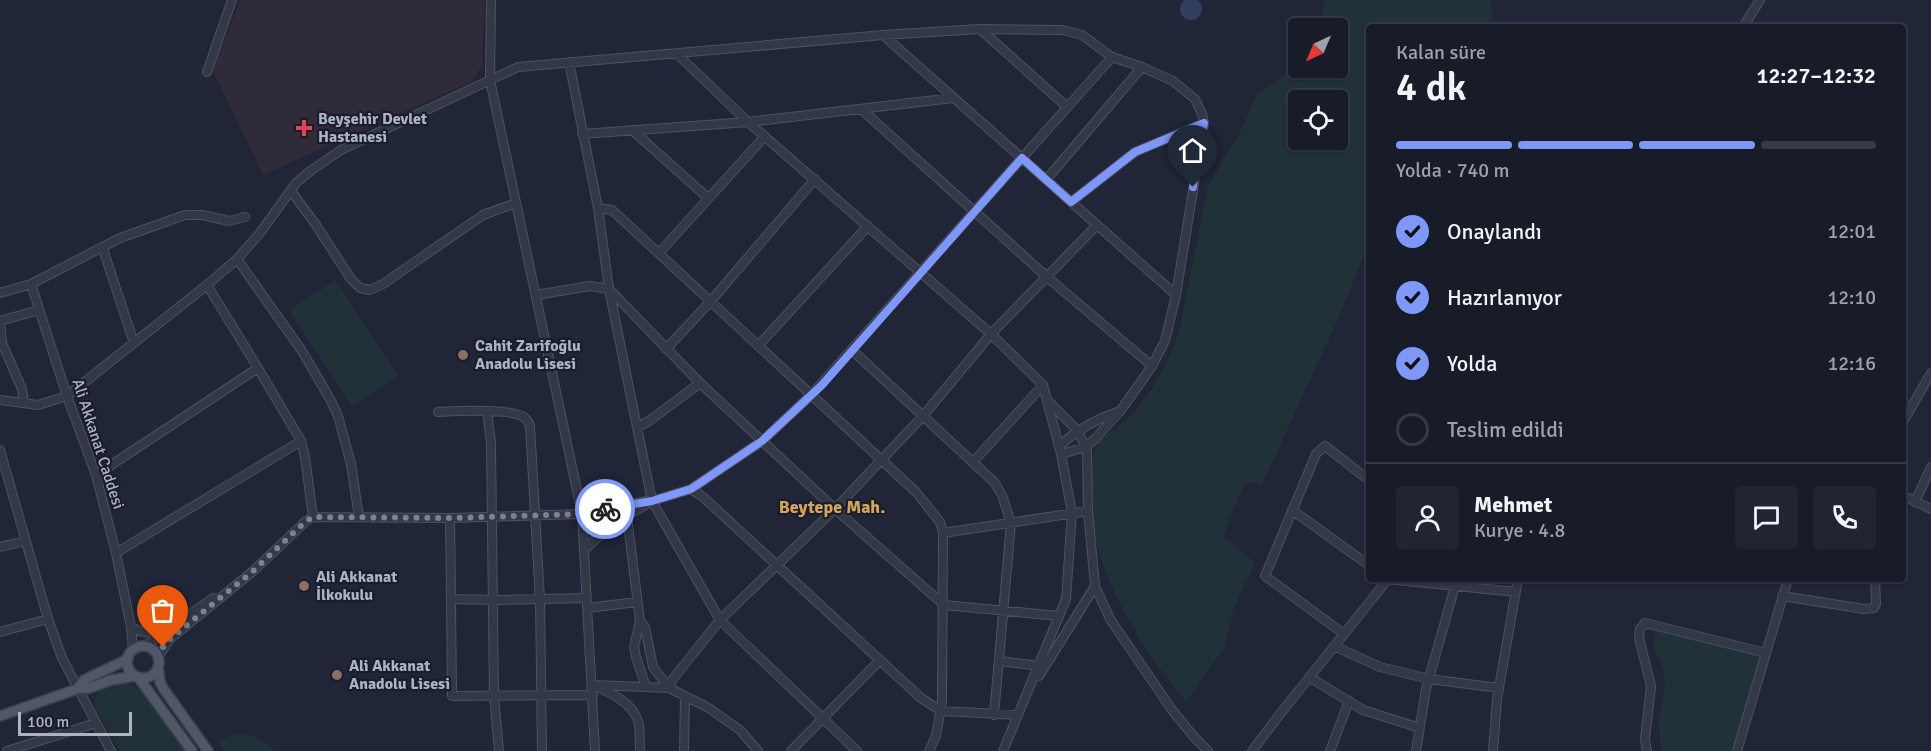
<!DOCTYPE html>
<html lang="tr">
<head>
<meta charset="utf-8">
<style>
  body { margin:0; font-family:Signika,sans-serif; background:#212531; color:#f1f3f6; height:100vh; display:flex; flex-direction:column; font-size:22px; white-space:nowrap }
  * { box-sizing:border-box; margin:0 }
  p { font-size:20px; color:#9fa1a8 }
  .icon { flex:none; width:33px; height:33px; fill:none; stroke:currentColor; stroke-width:2; stroke-linecap:round; stroke-linejoin:round }
  .map { position:relative; flex:1; overflow:hidden }
  .sheet { position:absolute; left:1366px; top:24px; width:540px; height:558px; display:flex; flex-direction:column; background:#181c29; border-radius:6px; box-shadow:0 2px 4px #0004,0 0 0 2px #363a46 }
  .sheet>* { flex:none }
  .needle { width:39px; rotate:224deg }
  .controls { position:absolute; left:1288px; top:18px; display:grid; gap:12px }
  .controls a { display:grid; place-items:center; width:60px; height:60px; border-radius:6px; background:#181c29; box-shadow:0 2px 4px #0004,0 0 0 2px #363a46; font-size:30px }
  .scale { position:absolute; left:18px; bottom:15px; width:114px; box-sizing:border-box; padding-left:6px; border:3px solid #adb2c4; border-top:0; font-size:16px; line-height:21px; white-space:nowrap; color:#adb2c4; -webkit-text-stroke:4px #191d2c; paint-order:stroke }
  .pin { position:absolute; display:grid; place-items:center; width:51px; height:51px; color:#fff; margin:-62px -26px; border-radius:50% 50% 50% 0; rotate:-45deg; box-shadow:0 0 6px #0007 }
  .pin .icon { rotate:45deg }
  .courier { position:absolute; display:grid; place-items:center; width:60px; height:60px; margin:-30px; border:4px solid #7e97f8; border-radius:50%; background:#fff; color:#222; box-shadow:0 2px 8px #0007 }
  .headline em { font-style:normal; font-weight:600 }
  .headline div { display:flex; flex-direction:column-reverse }
  .headline { display:flex; align-items:center; justify-content:space-between; height:102px; padding:0 30px }
  h1 { font-size:39px; font-weight:600; line-height:45px }
  .bar { display:grid; grid-template-columns:repeat(4,1fr); gap:9px 6px; align-content:center; height:72px; padding:0 30px }
  .bar i { height:8px; border-radius:4px; background:#363a46 }
  .bar .selected { background:#7e97f8 }
  .bar p { grid-column:span 4 }
  .line { display:flex; align-items:center; gap:15px; padding:0 30px; border-top:2px solid #363a46 }
  .line div { flex:1 }
  .round { display:grid; place-items:center; flex:none; width:63px; height:63px; border-radius:6px; background:#212531 }
  ol { padding:0 30px; list-style:none }
  li { display:flex; align-items:center; gap:18px; height:66px }
  li p { margin-inline-start:auto }
  li .icon { padding:6px; border-radius:50%; background:#7e97f8; color:#111; stroke-width:4 }
  li:last-child { color:#9fa1a8 }
  li i { width:33px; height:33px; border:3px solid #363a46; border-radius:50% }
  .map>svg:first-child { display:block }
  .medical { fill:#2f2b38 }
  .green { fill:#213138; fill-rule:evenodd }
  .water { fill:#333d5f }
  .lines { fill:none; stroke-linecap:round; stroke-linejoin:round }
  .minor-casing { stroke:#4d5262; stroke-width:10 }
  .major-casing { stroke:#3c4151; stroke-width:12 }
  .minor { stroke:#333847; stroke-width:8 }
  .major { stroke:#515668; stroke-width:9 }
  .done { stroke:#7c8193; stroke-width:6; stroke-dasharray:0 10.8 }
  .route { stroke:#7e97f8; stroke-width:8 }
  .health-dot { fill:#e0444e; stroke:#191d2c; stroke-width:2 }
  .education-dot { fill:#8d6e63; stroke:#191d2c; stroke-width:2 }
  .labels { text-anchor:middle; dominant-baseline:central; stroke-width:4.5; stroke-linejoin:round; paint-order:stroke }
  .poi-label { font-size:16px; font-weight:bold; fill:#adb2c4; stroke:#191d2c; text-anchor:start }
  .street-label { font-size:16px; fill:#adb2c4; stroke:#191d2c }
  .neighbourhood-label { font-size:18px; font-weight:bold; fill:#d3a459; stroke:#191d2c }
</style>
</head>
<body>
<div class="map">
<svg width="1931" height="751" viewBox="0 0 1931 751">
  <rect width="100%" height="100%" fill="#202537"/>
  <path class="medical" d="M240 0H485L482 65 473 81 263 175 213 71Z"/>
  <path class="green" d="M1325 0H1491L1494 27H1370L1369 243 1339 317 1262 485 1245 482 1223 536 1255 563 1234 608 1225 647 1186 702C1145 653 1102 586 1092 522 1091 511 1091 500 1091 490 1090 477 1092 451 1100 441 1108 432 1123 424 1132 414 1154 391 1168 361 1179 332L1208 185 1240 132 1258 93 1278 81 1299 60V68H1338V28H1318ZM1299 100H1338V140H1299Z
    M336 280 398 376 352 406 289 310Z
    M1655 627 1762 653 1734 751H1661L1659 722 1665 680 1663 669 1653 645Z
    M121 683 133 686 143 692 186 751H120L96 710C90 691 106 685 121 683Z
    M235 734C252 733 263 739 275 751H224L217 741Z"/>
  <path class="water" d="M1180 9a11 11 0 1 1 22 0a11 11 0 1 1-22 0Z"/>
  <g class="lines">
    <defs>
      <path id="minor" d="M491 0 490 80 582 514 595 751
        M1743 27 1760 0
        M980 29 1067 107
        M883 35 1176 295
        M676 53 748 122 991 334 1043 385 1061 454 1072 513 1066 599 1003 751
        M569 62 598 208 609 289 652 501 720 620 857 751
        M207 72 232 0
        M861 109 1047 277 1152 366
        M632 130 708 198
        M582 134 748 122 953 98
        M1046 180 1142 67
        M291 191 316 225 351 279 360 288 370 290 383 284 483 215 516 203
        M1071 202 1135 152 1204 123
        M598 208 612 210 916 492 940 522 943 533 942 702 936 736 929 751
        M103 249 134 343
        M659 253 765 136
        M237 259 302 351 330 399 338 416 351 464 359 517
        M31 284 67 396 96 475 116 553 131 627 133 650
        M207 285 258 368 301 441 305 457 313 517
        M0 293 31 284 120 238 185 215H202L229 221 245 217
        M536 295 590 286 609 289 700 383 835 509 944 605 1059 616
        M758 346 868 226
        M666 349 710 302 815 179
        M852 350 994 482 1002 495 1011 523 994 715
        M0 400 38 405 67 396 207 285 237 259 260 233 296 183 309 172 341 150 518 67 883 35 980 29 1062 30 1082 35 1112 57 1142 67 1173 81 1195 99 1202 114 1204 123 1176 295 1165 341 1152 366 1121 410 1096 438 1086 447 1061 454
        M1047 400 1078 431 1087 451 1088 511 1095 586 1110 619 1172 710 1194 737 1208 751
        M24 403 22 389 2 343 0 321 39 310
        M487 411 491 443 494 696 499 751
        M438 412C455 411 513 408 525 418 526 419 530 424 530 426L540 600 542 751
        M1904 420 1931 373
        M638 427 649 421 700 383
        M1059 447C1076 429 1097 419 1120 411
        M0 450 48 619 62 658 111 751
        M973 462 1043 385
        M96 475 258 368
        M691 489 703 497 921 698 941 711 1018 715
        M1904 496 1931 509
        M1915 502 1931 467
        M1292 510 1370 566
        M627 516 640 621 634 647 636 657 646 687
        M450 518 451 599 494 600 586 598
        M943 533 1088 511
        M0 547 26 541
        M584 550 611 525 652 501 691 489 762 441 811 395 1112 57
        M116 553 301 441
        M1387 579 1516 592
        M1782 596 1864 609 1874 608 1876 604 1875 579
        M451 599 452 696 593 695
        M587 608 637 602
        M640 621 645 627 653 667 669 688 672 680 720 620 835 509 923 416 991 334 1097 225
        M131 627 139 631 159 634
        M0 632 48 619
        M1344 634 1265 576 1316 454 1325 446 1370 481
        M145 646 213 598
        M1334 646 1380 667 1429 679 1499 688
        M158 657 171 638 252 572 306 521 313 517 450 518 582 514 647 501
        M1000 661 1039 666
        M1039 676 1095 586
        M1309 677 1363 710 1420 728
        M593 685 669 688 707 707 740 730 758 751
        M597 687C613 694 632 703 638 721 641 730 639 742 640 751
        M7 751 96 723
        M684 751 685 696
        M791 751 879 661
        M1252 751 1280 714 1388 579
        M1330 751 1349 701
        M1416 751 1426 689 1455 586
        M1493 751 1497 699 1518 579
        M1647 751 1645 739 1651 686 1639 638 1640 629 1645 623 1766 653
        M1737 751 1788 579"/>
      <path id="major" d="M127 662a16 16 0 1 1 32 0a16 16 0 1 1-32 0Z
        M158 667 160 682 163 688 208 751
        M138 677 192 751
        M77 689 84 680 128 659
        M0 716 77 689 89 688 111 680 136 676"/>
    </defs>
    <use href="#minor" class="minor-casing"/>
    <use href="#major" class="major-casing"/>
    <use href="#minor" class="minor"/>
    <use href="#major" class="major"/>
  </g>
  <g class="lines">
    <path class="done" d="M163 647 171 638 252 572 306 521 313 517 450 518 582 514 605 509"/>
    <path class="route" d="M605 509 652 501 691 489 762 441 822 385 1022 158 1071 202 1135 152 1204 123 1193 187"/>
  </g>
  <path class="health-dot" d="M301 119h6v6h6v6h-6v6h-6v-6h-6v-6h6z"/>
  <g class="education-dot">
    <circle cx="463" cy="355" r="6"/>
    <circle cx="304" cy="586" r="6"/>
    <circle cx="337" cy="675" r="6"/>
  </g>
  <g class="labels">
    <g class="poi-label">
      <text x="318" y="119">Beyşehir Devlet<tspan x="318" dy="18">Hastanesi</tspan></text>
      <text x="475" y="346">Cahit Zarifoğlu<tspan x="475" dy="18">Anadolu Lisesi</tspan></text>
      <text x="316" y="577">Ali Akkanat<tspan x="316" dy="18">İlkokulu</tspan></text>
      <text x="349" y="666">Ali Akkanat<tspan x="349" dy="18">Anadolu Lisesi</tspan></text>
    </g>
    <g class="street-label">
      <text transform="translate(98 444) rotate(72)">Ali Akkanat Caddesi</text>
    </g>
    <g class="neighbourhood-label">
      <text x="832" y="507">Beytepe Mah.</text>
    </g>
  </g>
</svg>
<div class="controls">
<a><svg class="needle" viewBox="-14 -14 28 28"><path d="M0-13l5 13h-10z" fill="#e53935"/><path d="M0 13l5-13h-10z" fill="#9fa1a8"/></svg></a>
<a><svg class="icon" aria-label="locate" viewBox="0 0 24 24"><circle cx="12" cy="12" r="6"/><path d="M12 2v4M12 18v4M2 12h4M18 12h4"/></svg></a>
</div>
<div class="scale">100 m</div>
<div class="pin" style="left:163px;top:647px;background:#ea580c"><svg class="icon" aria-label="bag" viewBox="0 0 24 24"><path d="M5 8h14l-1 12H6zM9 8a3 3 0 0 1 6 0"/></svg></div>
<div class="pin" style="left:1193px;top:187px;background:#1f2937"><svg class="icon" aria-label="home" viewBox="0 0 24 24"><path d="M3 11l9-7 9 7M6 9v11h12V9"/></svg></div>
<div class="courier" style="left:605px;top:509px"><svg class="icon" aria-label="bike" viewBox="0 0 24 24"><circle cx="6" cy="16" r="4"/><circle cx="18" cy="16" r="4"/><path d="M6 16l4-8h5l3 8M10 8l3 8H6M13 5h3"/></svg></div>
<section class="sheet">
<div class="headline"><div><h1>4 dk</h1><p>Kalan süre</p></div><em>12:27–12:32</em></div>
<div class="bar"><i class="selected"></i><i class="selected"></i><i class="selected"></i><i></i><p>Yolda · 740 m</p></div>
<ol>
<li><svg class="icon" aria-label="check" viewBox="0 0 24 24"><path d="M5 12l5 5 9-10"/></svg>Onaylandı<p>12:01</p></li>
<li><svg class="icon" aria-label="check" viewBox="0 0 24 24"><path d="M5 12l5 5 9-10"/></svg>Hazırlanıyor<p>12:10</p></li>
<li><svg class="icon" aria-label="check" viewBox="0 0 24 24"><path d="M5 12l5 5 9-10"/></svg>Yolda<p>12:16</p></li>
<li><i></i>Teslim edildi</li>
</ol>
<div class="line" style="height:108px"><a class="round"><svg class="icon" aria-label="person" viewBox="0 0 24 24"><circle cx="12" cy="8" r="4"/><path d="M4 21q1-7 8-7t8 7"/></svg></a><div><b>Mehmet</b><p>Kurye · 4.8</p></div><a class="round"><svg class="icon" aria-label="chat" viewBox="0 0 24 24"><path d="M4 5h16v11H9l-5 4z"/></svg></a><a class="round"><svg class="icon" aria-label="phone" viewBox="0 0 24 24"><path d="M5 4h4l2 5-3 2q2 4 5 5l2-3 5 2v4C11 20 4 13 5 4z"/></svg></a></div>
</section>
</div>
</body>
</html>
